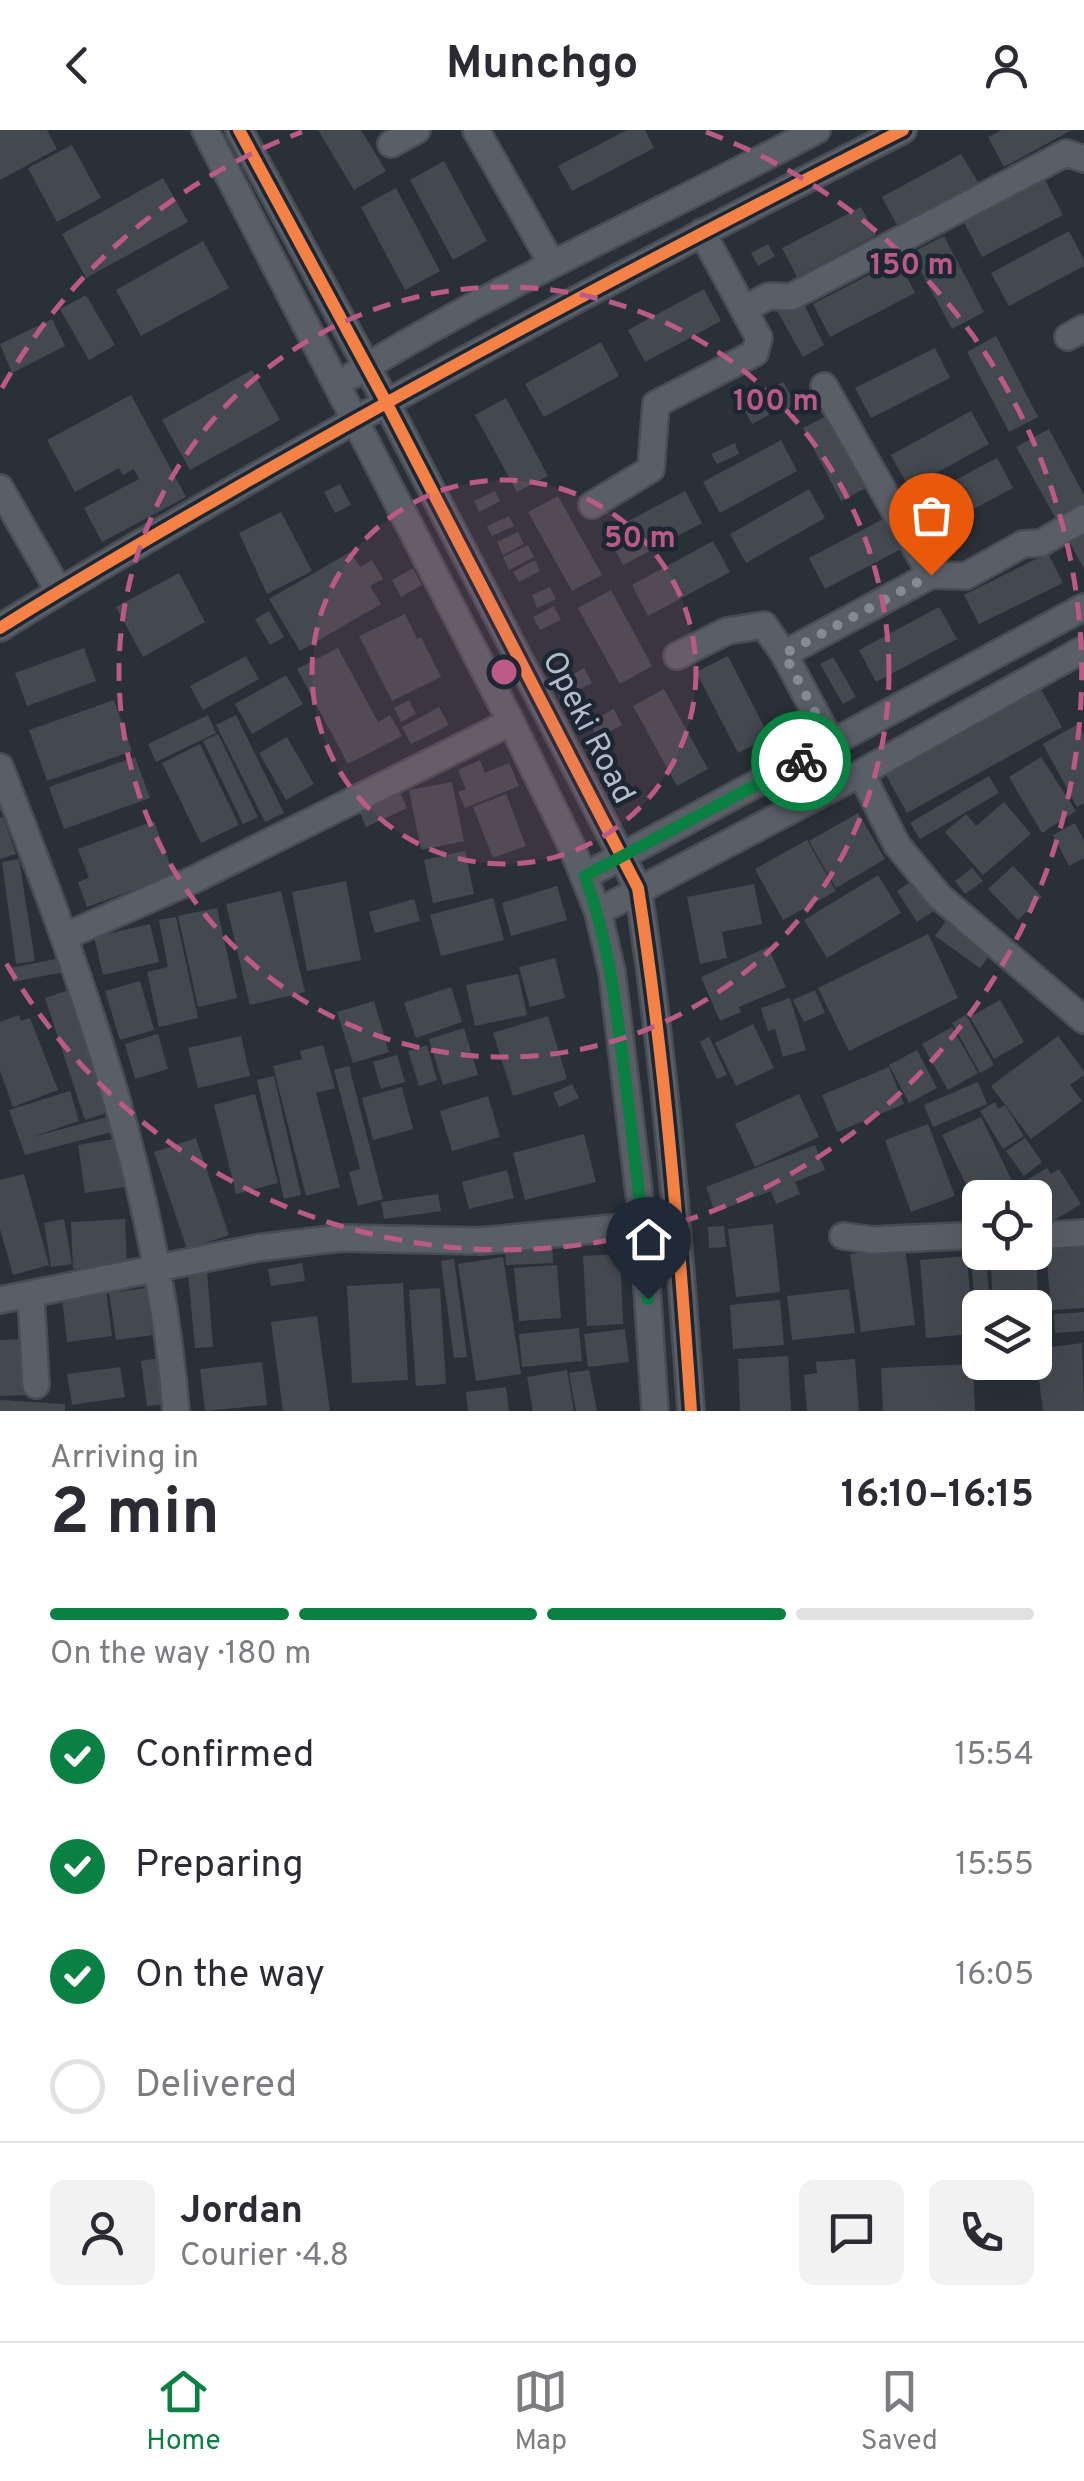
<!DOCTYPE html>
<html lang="en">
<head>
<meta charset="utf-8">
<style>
  body { margin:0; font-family:Overpass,sans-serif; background:#f2f2f3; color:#2b2b33; height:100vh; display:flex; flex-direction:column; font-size:38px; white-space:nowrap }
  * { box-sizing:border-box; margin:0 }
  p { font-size:32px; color:#7c7c81 }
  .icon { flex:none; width:55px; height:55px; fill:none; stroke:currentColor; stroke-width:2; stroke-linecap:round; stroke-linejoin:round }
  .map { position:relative; height:1281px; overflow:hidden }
  .sheet { display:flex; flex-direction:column; background:#fff; flex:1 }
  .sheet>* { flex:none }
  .controls { position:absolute; left:962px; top:1050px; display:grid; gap:20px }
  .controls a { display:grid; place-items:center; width:90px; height:90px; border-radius:15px; background:#fff; box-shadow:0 10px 40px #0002; font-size:50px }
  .pin { position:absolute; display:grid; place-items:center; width:85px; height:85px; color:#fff; margin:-102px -42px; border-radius:50% 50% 50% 0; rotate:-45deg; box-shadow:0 0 10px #0007 }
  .pin .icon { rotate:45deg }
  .courier { position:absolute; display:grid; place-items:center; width:100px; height:100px; margin:-50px; border:8px solid #0b8043; border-radius:50%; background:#fff; color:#222; box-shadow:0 2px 12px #0007 }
  .overview em { font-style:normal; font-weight:700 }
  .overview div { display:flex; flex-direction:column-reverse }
  .overview { display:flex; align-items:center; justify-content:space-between; height:170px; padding:0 50px }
  h1 { font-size:65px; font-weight:700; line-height:75px }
  .bar { display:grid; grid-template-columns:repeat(4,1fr); gap:15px 10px; align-content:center; height:120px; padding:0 50px }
  .bar i { height:12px; border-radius:8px; background:#e1e1e2 }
  .bar .on { background:#0b8043 }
  .bar p { grid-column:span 4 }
  .line { display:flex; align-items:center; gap:25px; padding:0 50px; border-top:2px solid #e1e1e2 }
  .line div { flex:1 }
  .round { display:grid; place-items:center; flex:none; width:105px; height:105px; border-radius:15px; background:#f2f2f3 }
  ol { padding:0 50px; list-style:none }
  li { display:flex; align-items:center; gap:30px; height:110px }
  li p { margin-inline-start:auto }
  li .icon { padding:10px; border-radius:50%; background:#0b8043; color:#fff; stroke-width:4 }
  li:last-child { color:#7c7c81 }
  li i { width:55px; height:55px; border:5px solid #e1e1e2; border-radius:50% }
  header { display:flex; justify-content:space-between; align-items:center; height:130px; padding:0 50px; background:#fff; font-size:45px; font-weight:700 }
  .menu { display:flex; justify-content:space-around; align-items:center; height:140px; border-top:2px solid #e1e1e2; background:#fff; font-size:28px; color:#7c7c81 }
  .menu a { display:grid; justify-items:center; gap:5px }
  .menu .on { color:#0b8043 }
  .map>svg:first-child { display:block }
  .building { fill:#444950 }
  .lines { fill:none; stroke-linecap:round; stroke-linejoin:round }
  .street-casing { stroke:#484c53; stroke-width:30 }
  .street { stroke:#5a5e66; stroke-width:25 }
  .cycleway-casing { stroke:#1d2633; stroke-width:19 }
  .cycleway { stroke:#f48246; stroke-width:12 }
  .done { stroke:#848b96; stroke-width:10; stroke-dasharray:0 18 }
  .route { stroke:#0b8043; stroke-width:12 }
  .ring { fill:none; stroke:#bc5a87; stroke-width:5; stroke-dasharray:18 12 }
  .labels { text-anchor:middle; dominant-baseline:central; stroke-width:9; stroke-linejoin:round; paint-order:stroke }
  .street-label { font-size:32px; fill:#b4bcc9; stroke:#1d2633 }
  .centre { fill:#bc5a87; stroke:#1d2633; stroke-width:5 }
  .ring-label { font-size:30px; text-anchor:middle; font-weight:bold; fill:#bc5a87; stroke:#1d2633; stroke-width:9; stroke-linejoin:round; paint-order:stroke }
</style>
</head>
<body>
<header><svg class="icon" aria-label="back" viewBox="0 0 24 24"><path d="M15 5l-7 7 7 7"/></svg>Munchgo<svg class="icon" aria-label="person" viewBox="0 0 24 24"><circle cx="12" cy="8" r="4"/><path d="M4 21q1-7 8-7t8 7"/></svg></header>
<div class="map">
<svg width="1084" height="1281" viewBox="0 0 1084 1281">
  <rect width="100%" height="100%" fill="#2a3038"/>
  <path class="building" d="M0 0H47L57 19 0 50Z
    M318 0H361L386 41 354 60Z
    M627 0H645L654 18 572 61 558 36Z
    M1002 0H1072L1004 37 988 7Z
    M72 15 101 68 57 92 28 38Z
    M961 24 979 54 899 99 882 67Z
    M444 31 487 111 453 130 410 50Z
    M163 48 188 92 86 148 62 104Z
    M1045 50 1063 85 982 127 964 92Z
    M396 58 440 141 405 160 361 77Z
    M861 77 876 105 797 147 782 118Z
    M1069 101 1084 130V136L1009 176 991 143Z
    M944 106 984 182 952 199 911 123Z
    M203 111 229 158 141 206 116 160Z
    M768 114 775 126 758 136 751 123Z
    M898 130 915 163 830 207 813 174Z
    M704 159 721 191 645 232 628 200Z
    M799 164 824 215 803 227 775 177Z
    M86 165 115 215 89 230 60 179Z
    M52 189 65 216 12 243 0 214Z
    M996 206 1038 287 1009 302 967 222Z
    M601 212 619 246 544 287 525 254Z
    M935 218 950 248 871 288 855 258Z
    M252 240 280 290 190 340 162 290Z
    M783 252 796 274 782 282 770 259Z
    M131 265 186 367 102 412 84 378 139 349 134 339 123 345 119 338 75 362 47 310Z
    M758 265 769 285 752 294 741 274Z
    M506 268 548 346 517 362 475 285Z
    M971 281 989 314 909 358 891 325Z
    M834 282 872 355 841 371 803 298Z
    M1049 299 1084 365V374L1056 389 1016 317Z
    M781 310 797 341 720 383 703 352Z
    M735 313 739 324 717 334 711 324Z
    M997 328 1013 358 932 401 916 371Z
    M340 354 351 375 335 383 324 362Z
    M809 359 825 388 746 433 730 404Z
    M495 361 500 371 479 382 474 371Z
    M685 361 702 393 623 435 606 403Z
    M558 366 602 445 572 461 528 382Z
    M281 382 312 441 267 464 239 403Z
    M509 386 514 396 492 406 487 396Z
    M889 386 905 417 825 459 809 428Z
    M1084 400V439L1068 409Z
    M518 402 524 414 503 425 497 412Z
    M713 411 730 442 648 486 632 455Z
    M528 415 534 427 509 440 503 427Z
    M350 422 360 437 372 430 383 449 370 456 381 474 300 521 269 469Z
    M1048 423 1063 453 979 494 964 465Z
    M535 430 540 441 519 452 513 442Z
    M413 438 422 455 401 467 392 450Z
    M179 443 205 492 143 527 116 477Z
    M550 457 556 469 537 478 532 465Z
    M611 460 652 536 620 554 578 478Z
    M554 476 561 490 540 500 533 487Z
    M939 477 957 509 876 552 859 520Z
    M269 481 284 507 270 515 255 489Z
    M405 484 417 509 421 507 441 547 392 571 359 506Z
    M84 518 96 551 27 576 15 543Z
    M338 518 378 592 390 585 402 606 348 634 297 539Z
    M246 526 259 549 203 580 190 556Z
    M728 526 769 607 738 623 696 542Z
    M833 527 856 567 843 574 820 534Z
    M584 538 592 553 574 562 566 548Z
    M286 545 303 574 252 604 235 574Z
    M664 559 708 639 677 656 633 576Z
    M1041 559 1062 597 907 683 886 645Z
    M114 570 132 621 47 651 29 600Z
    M409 570 416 584 401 592 394 578Z
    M439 577 449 595 411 614 402 597Z
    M614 579 622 595 598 608 589 592Z
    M208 585 216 603 156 632 148 614Z
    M236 585 284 683 265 692 216 595Z
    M1078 594 1084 605V673L1077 677 1043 614Z
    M218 604 258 687 243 694 203 611Z
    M287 607 314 654 286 670 259 623Z
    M200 614 239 695 201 713 162 633Z
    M135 627 150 668 64 699 49 657Z
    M1041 627 1076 681 1042 703 1009 647Z
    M480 630 485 643 509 633 519 656 465 678 458 662 466 659 458 640Z
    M989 646 999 663 920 709 910 693Z
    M452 652 464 711 421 720 409 660Z
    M399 660 407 678 366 697 358 678Z
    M506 664 526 716 493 728 473 677Z
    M1004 672 1031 704 983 745 945 702 966 684 976 696Z
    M858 683 885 729 836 758 809 711Z
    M3 687 16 724 0 729V688Z
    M154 691 174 745 87 777 78 752 89 748 78 719Z
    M1075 693 1084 711V728L1069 736 1053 705Z
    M807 710 836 761 783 790 755 739Z
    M465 721 474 764 433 773 424 730Z
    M19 729 35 831 16 834 2 732Z
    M1013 736 1042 767 1018 790 988 759Z
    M972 738 983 751 965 764 955 751Z
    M878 745 901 783 827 828 804 790Z
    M921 745 941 776 917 792 897 761Z
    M346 751 361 830 307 841 292 762Z
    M754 754 762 794 722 802 727 828 700 834 687 767Z
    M557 756 567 790 511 806 502 773Z
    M281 761 305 862 250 875 226 774Z
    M493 768 504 810 441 826 430 785Z
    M414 769 420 791 375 803 369 782Z
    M217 778 237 868 198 877 178 786Z
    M950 785 995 818 980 838 935 806Z
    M176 787 198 888 159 897 147 842 168 837 159 790Z
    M150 794 159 832 103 845 94 807Z
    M928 804 958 868 849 921 818 858Z
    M768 817 786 857 739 877 741 882 720 891 701 847Z
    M61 828 64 842 13 852 10 838Z
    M555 828 565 868 530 877 519 837Z
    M518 844 527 885 475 896 466 855Z
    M140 851 154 900 120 910 105 861Z
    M451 857 462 892 416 908 404 873Z
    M75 858 115 980 85 990 45 868Z
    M815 860 825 883 804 892 793 870Z
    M790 868 806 920 783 927 775 899 768 901 761 878Z
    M1000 870 1024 912 994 929 970 887Z
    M374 871 389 922 353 933 337 882Z
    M19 885 21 891 30 888 58 960 13 977 0 941V892Z
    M966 885 994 935 980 943 952 893Z
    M548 886 567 949 513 966 493 903Z
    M753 894 774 938 736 956 715 913Z
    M952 897 978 943 948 960 922 914Z
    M464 898 478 945 443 955 429 909Z
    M158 904 168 939 135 949 125 914Z
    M241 906 250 946 198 958 188 918Z
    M1058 906 1084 941V945L1070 955 1082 971 1031 1009 991 956Z
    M709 907 727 945 717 949 700 912Z
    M323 915 335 958 316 963 340 1057 306 1066 273 936 302 929 300 921Z
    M427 915 437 950 419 956 408 921Z
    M917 920 937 958 909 973 889 935Z
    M397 925 405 952 381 959 373 932Z
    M349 936 383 1069 358 1076 349 1042 360 1039 334 940Z
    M889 937 904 974 837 1002 822 965Z
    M274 946 301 1065 284 1069 257 950Z
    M978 952 987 974 933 997 924 975Z
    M572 954 579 968 559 977 553 963Z
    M402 957 413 999 373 1010 362 968Z
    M70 961 79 991 32 1007 118 984 123 999 25 1025 9 980Z
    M255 964 278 1053 236 1064 214 975Z
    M799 964 819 1007 755 1037 735 994Z
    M488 966 500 1007 452 1021 440 981Z
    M995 972 998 979 1005 975 1024 1006 1003 1019 980 981Z
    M981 987 1017 1061 1003 1068H980V1083L942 1005Z
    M928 994 955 1066 911 1082 885 1010Z
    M584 1004 596 1052 525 1070 513 1023Z
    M125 1007 132 1056 85 1063 78 1015Z
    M196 1008 229 1105 187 1119 154 1022Z
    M1025 1008 1042 1032 1024 1046 1006 1021Z
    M815 1015 825 1040 795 1052 800 1064 776 1074 771 1061 715 1082 706 1057Z
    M1047 1038 1051 1044 1059 1039 1081 1074 1053 1091 1027 1050Z
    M507 1040 514 1068 469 1079 462 1052Z
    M24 1044 49 1135 13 1145 0 1099V1050Z
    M438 1064 441 1081 384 1089 381 1072Z
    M64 1089 72 1134 51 1137 44 1093Z
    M125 1089 127 1136 73 1139 71 1092Z
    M773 1094 780 1162 736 1167 728 1099Z
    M724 1096 726 1117 709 1118 708 1097Z
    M552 1113 553 1133 506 1135 505 1116Z
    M1084 1116V1178L1051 1180 1046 1120Z
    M905 1117 915 1195 861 1202 850 1124Z
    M990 1122H1036L1039 1194H1035V1178H993Z
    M620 1124 623 1194 587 1196 583 1126Z
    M986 1125 990 1178H980V1205H977L971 1126Z
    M967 1126 973 1204 926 1208 920 1130Z
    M503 1127 521 1244 476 1251 458 1134Z
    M454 1129 467 1227 454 1228 441 1131Z
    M302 1133 305 1151 271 1156 268 1139Z
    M557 1135 561 1188 519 1191 514 1138Z
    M207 1141 213 1217 195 1218 188 1143Z
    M403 1153 408 1250 352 1253 347 1156Z
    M146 1158 152 1205 116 1210 109 1163Z
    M440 1158 446 1254 416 1256 409 1160Z
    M849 1159 855 1203 792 1210 787 1166Z
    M106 1160 112 1206 67 1212 62 1167Z
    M780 1170 784 1215 733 1219 730 1175Z
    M1084 1182V1201L1055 1203 1054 1184Z
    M317 1186 330 1281H283L271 1192Z
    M579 1198 582 1231 522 1237 519 1204Z
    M625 1199 629 1232 588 1237 584 1204Z
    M26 1209 27 1265 0 1266V1210Z
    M1082 1213 1084 1281H1043L1035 1219Z
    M788 1226 791 1281H740L738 1229Z
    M160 1228 167 1274 147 1276 141 1231Z
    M855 1229 859 1281H807L804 1245 817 1243 816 1232Z
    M262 1232 267 1275 205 1281 200 1239Z
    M973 1234 975 1281H883L881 1238Z
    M120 1237 125 1267 72 1275 67 1244Z
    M567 1240 574 1281H533L527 1247Z
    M589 1240 597 1281H576L569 1243Z
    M506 1257 509 1281H468L466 1262Z
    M0 1270 65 1274V1281H0Z"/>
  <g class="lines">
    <defs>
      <path id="street" d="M205 0 511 592 571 715 598 782 612 842 643 1095 655 1281
        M239 0 386 272 638 758C665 932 679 1106 691 1281
        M476 0 552 134
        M391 14 417 0
        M744 179 769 166 791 167 1066 23 1084 29
        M1068 207 1084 198
        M353 245C502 153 663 82 817 0
        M824 256 931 445
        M0 358 59 461
        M592 375 651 339 656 274 755 223 759 208 702 102
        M0 498C79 448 160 402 241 355 458 230 680 113 903 0
        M784 524 931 445 966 446 1023 414 1041 413 1084 388
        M677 526 727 501 764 495 784 524 832 614
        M0 637C81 845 158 1056 176 1281
        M861 643 897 715 940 767 1084 890
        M585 746 1084 477
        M598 782 861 643 1084 519
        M66 806 195 749 511 592
        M843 1106 873 1110 980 1105
        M1035 1106 1084 1103
        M31 1166 36 1255
        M0 1170 257 1118 340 1108 481 1111 643 1095"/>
    </defs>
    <use href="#street" class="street-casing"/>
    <use href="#street" class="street"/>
    <defs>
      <path id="cycleway" d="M239 0 386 272 638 758C665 932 679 1106 691 1281
        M0 498C79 448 160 402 241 355 458 230 680 113 903 0"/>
    </defs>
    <use href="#cycleway" class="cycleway-casing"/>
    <use href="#cycleway" class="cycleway"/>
  </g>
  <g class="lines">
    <path class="done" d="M801 631 832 614 784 524 931 445"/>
    <path class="route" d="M648 1169C644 1098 635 1027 626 956 617 884 610 815 585 746L801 631"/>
  </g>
  <circle cx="504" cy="542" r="192" fill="#bc5a87" fill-opacity=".12"/>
  <g class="ring">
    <circle cx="504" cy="542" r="192"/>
    <circle cx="504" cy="542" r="385"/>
    <path d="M2 258A577 577 0 0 1 302 2M706 2A577 577 0 1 1 2 826"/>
  </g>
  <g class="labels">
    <g class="street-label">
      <text transform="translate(587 598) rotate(63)">Opeki Road</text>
    </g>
  </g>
  <circle cx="504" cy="542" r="15" class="centre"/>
  <g class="ring-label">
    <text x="912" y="144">150 m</text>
    <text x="776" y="280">100 m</text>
    <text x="640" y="417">50 m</text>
  </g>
</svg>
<div class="controls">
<a><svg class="icon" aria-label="locate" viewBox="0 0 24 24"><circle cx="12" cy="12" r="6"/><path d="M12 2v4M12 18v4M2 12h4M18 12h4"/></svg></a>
<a><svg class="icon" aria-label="layers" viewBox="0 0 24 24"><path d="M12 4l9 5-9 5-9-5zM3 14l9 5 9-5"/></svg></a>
</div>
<div class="pin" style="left:931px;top:445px;background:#ea580c"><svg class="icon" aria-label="bag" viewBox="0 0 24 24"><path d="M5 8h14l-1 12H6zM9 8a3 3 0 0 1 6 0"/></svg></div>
<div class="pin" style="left:648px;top:1169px;background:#1f2937"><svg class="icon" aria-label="home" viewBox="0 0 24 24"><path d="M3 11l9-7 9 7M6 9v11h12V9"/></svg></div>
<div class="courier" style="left:801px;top:631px"><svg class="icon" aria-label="bike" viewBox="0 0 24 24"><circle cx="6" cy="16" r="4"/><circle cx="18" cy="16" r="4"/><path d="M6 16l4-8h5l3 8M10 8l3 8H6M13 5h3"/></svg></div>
</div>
<section class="sheet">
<div class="overview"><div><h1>2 min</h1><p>Arriving in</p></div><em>16:10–16:15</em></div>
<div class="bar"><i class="on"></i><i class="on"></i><i class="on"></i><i></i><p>On the way · 180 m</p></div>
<ol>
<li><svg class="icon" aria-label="check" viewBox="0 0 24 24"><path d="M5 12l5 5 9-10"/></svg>Confirmed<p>15:54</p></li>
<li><svg class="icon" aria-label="check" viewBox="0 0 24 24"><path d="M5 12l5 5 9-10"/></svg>Preparing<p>15:55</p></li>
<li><svg class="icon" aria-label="check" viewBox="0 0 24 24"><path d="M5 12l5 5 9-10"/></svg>On the way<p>16:05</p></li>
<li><i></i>Delivered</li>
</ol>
<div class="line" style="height:180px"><a class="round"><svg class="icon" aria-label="person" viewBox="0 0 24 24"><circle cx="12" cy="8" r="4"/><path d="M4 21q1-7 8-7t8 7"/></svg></a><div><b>Jordan</b><p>Courier · 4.8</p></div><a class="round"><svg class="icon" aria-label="chat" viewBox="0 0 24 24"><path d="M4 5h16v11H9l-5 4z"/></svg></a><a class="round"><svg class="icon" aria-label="phone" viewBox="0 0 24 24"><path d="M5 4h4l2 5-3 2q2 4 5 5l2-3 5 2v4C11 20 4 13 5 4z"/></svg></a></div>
</section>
<nav class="menu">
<a class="on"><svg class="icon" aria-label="home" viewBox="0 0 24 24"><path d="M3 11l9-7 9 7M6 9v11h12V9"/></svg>Home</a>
<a><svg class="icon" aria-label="map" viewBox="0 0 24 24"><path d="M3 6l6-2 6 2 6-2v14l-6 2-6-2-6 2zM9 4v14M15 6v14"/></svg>Map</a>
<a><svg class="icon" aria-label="saved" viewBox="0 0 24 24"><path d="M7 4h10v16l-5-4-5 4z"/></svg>Saved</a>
</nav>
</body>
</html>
